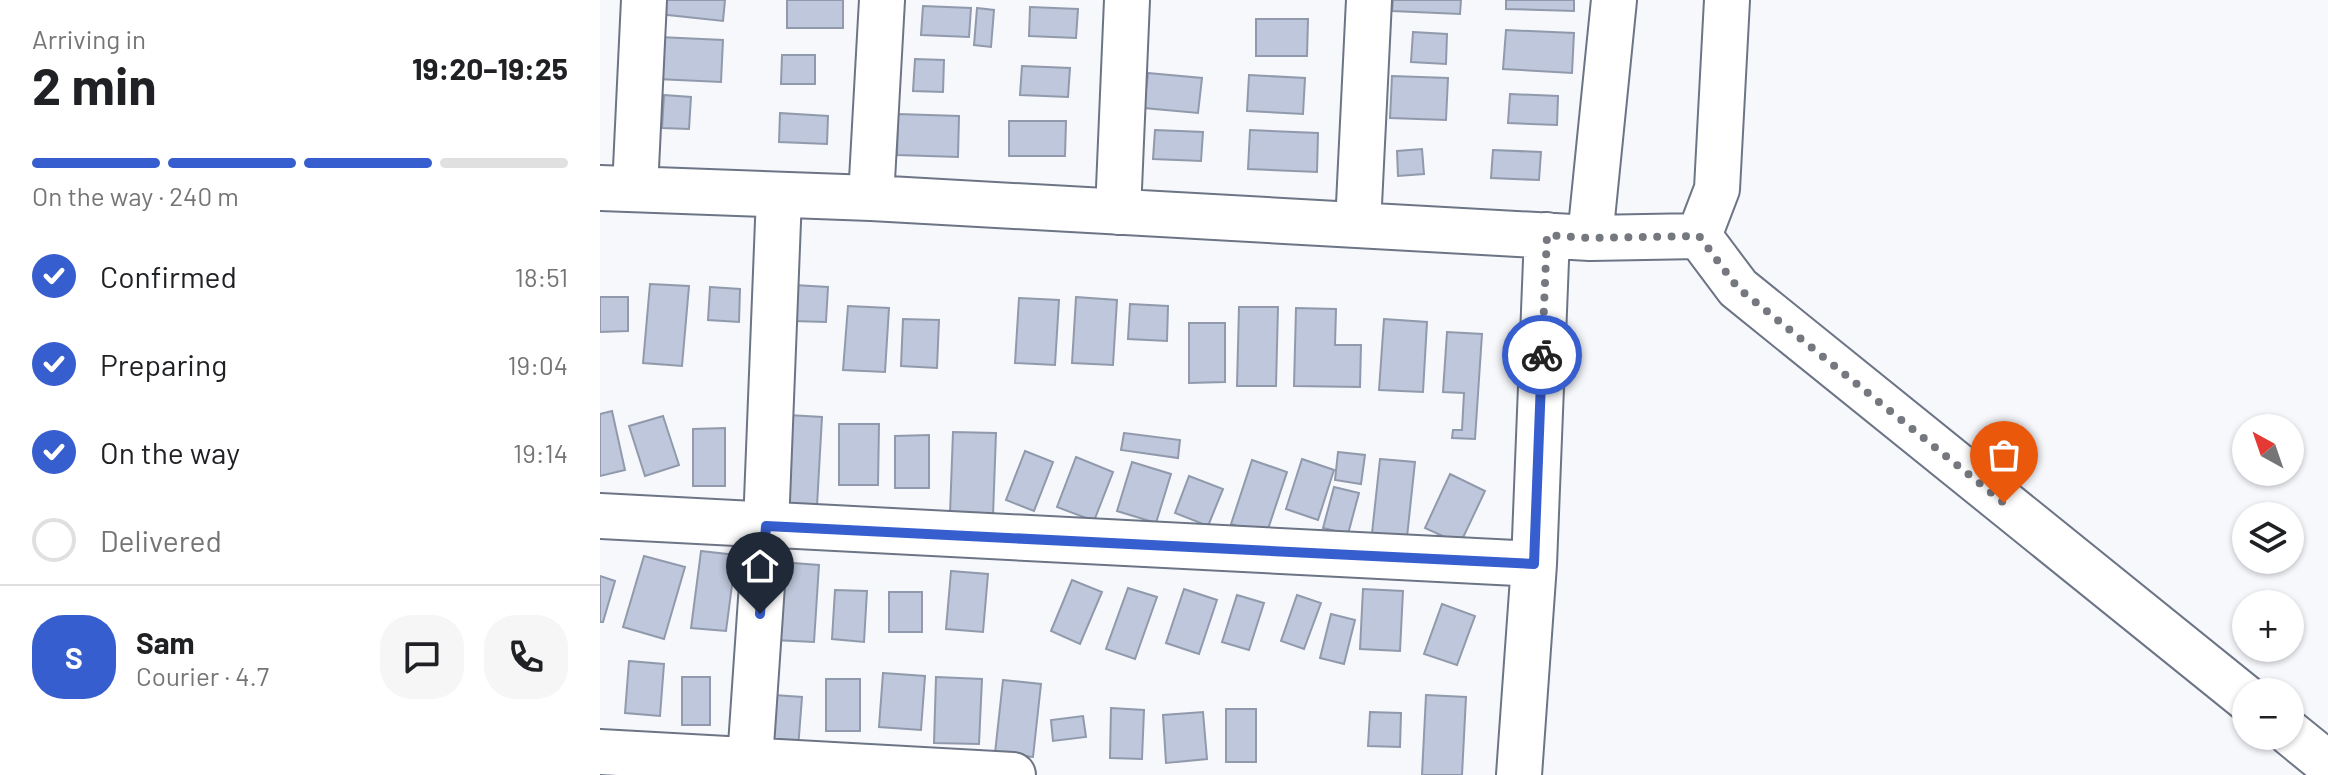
<!DOCTYPE html>
<html lang="en">
<head>
<meta charset="utf-8">
<style>
  body { margin:0; font-family:Barlow,sans-serif; background:#f6f6f6; color:#202124; height:100vh; display:flex; flex-direction:column; font-size:30px; white-space:nowrap }
  * { box-sizing:border-box; margin:0 }
  p { font-size:26px; color:#757577 }
  .icon { flex:none; width:44px; height:44px; fill:none; stroke:currentColor; stroke-width:2; stroke-linecap:round; stroke-linejoin:round }
  .map { position:relative; flex:1; overflow:hidden }
  .drawer { display:flex; flex-direction:column; background:#fff; width:600px }
  .drawer>* { flex:none }
  .needle { width:52px; rotate:320deg }
  .tools { position:absolute; left:1632px; top:414px; display:grid; gap:16px }
  .tools a { display:grid; place-items:center; width:72px; height:72px; border-radius:50%; background:#fff; box-shadow:0 2px 6px #0004; font-size:40px }
  .pin { position:absolute; display:grid; place-items:center; width:68px; height:68px; color:#fff; margin:-82px -34px; border-radius:50% 50% 50% 0; rotate:-45deg; box-shadow:0 0 8px #0007 }
  .pin .icon { rotate:45deg }
  .courier { position:absolute; display:grid; place-items:center; width:80px; height:80px; margin:-40px; border:6px solid #365ece; border-radius:50%; background:#fff; color:#222; box-shadow:0 2px 10px #0007 }
  .overview em { font-style:normal; font-weight:700 }
  .overview div { display:flex; flex-direction:column-reverse }
  .overview { display:flex; align-items:center; justify-content:space-between; height:136px; padding:0 32px }
  h1 { font-size:52px; font-weight:700; line-height:60px }
  .bar { display:grid; grid-template-columns:repeat(4,1fr); gap:12px 8px; align-content:center; height:96px; padding:0 32px }
  .bar i { height:10px; border-radius:6px; background:#e0e0e0 }
  .bar .active { background:#365ece }
  .bar p { grid-column:span 4 }
  .line { display:flex; align-items:center; gap:20px; padding:0 32px; border-top:2px solid #e0e0e0 }
  .line div { flex:1 }
  .round { display:grid; place-items:center; flex:none; width:84px; height:84px; border-radius:32px; background:#f6f6f6 }
  ol { padding:0 32px; list-style:none }
  li { display:flex; align-items:center; gap:24px; height:88px }
  li p { margin-inline-start:auto }
  li .icon { padding:8px; border-radius:50%; background:#365ece; color:#fff; stroke-width:4 }
  li:last-child { color:#757577 }
  li i { width:44px; height:44px; border:4px solid #e0e0e0; border-radius:50% }
  main { display:flex; flex:1; min-height:0 }
  .map>svg:first-child { display:block }
  .building { fill:#bec7db; stroke:#919aac; stroke-width:2 }
  .lines { fill:none; stroke-linecap:round; stroke-linejoin:round }
  .minor-casing { stroke:#6c7485; stroke-width:48 }
  .minor { stroke:#fff; stroke-width:44 }
  .done { stroke:#75787f; stroke-width:8; stroke-dasharray:0 14.4 }
  .route { stroke:#365ece; stroke-width:10 }
</style>
</head>
<body>
<main>
<section class="drawer">
<div class="overview"><div><h1>2 min</h1><p>Arriving in</p></div><em>19:20–19:25</em></div>
<div class="bar"><i class="active"></i><i class="active"></i><i class="active"></i><i></i><p>On the way · 240 m</p></div>
<ol>
<li><svg class="icon" aria-label="check" viewBox="0 0 24 24"><path d="M5 12l5 5 9-10"/></svg>Confirmed<p>18:51</p></li>
<li><svg class="icon" aria-label="check" viewBox="0 0 24 24"><path d="M5 12l5 5 9-10"/></svg>Preparing<p>19:04</p></li>
<li><svg class="icon" aria-label="check" viewBox="0 0 24 24"><path d="M5 12l5 5 9-10"/></svg>On the way<p>19:14</p></li>
<li><i></i>Delivered</li>
</ol>
<div class="line" style="height:144px"><b class="round" style="background:#365ece;color:#fff">S</b><div><b>Sam</b><p>Courier · 4.7</p></div><a class="round"><svg class="icon" aria-label="chat" viewBox="0 0 24 24"><path d="M4 5h16v11H9l-5 4z"/></svg></a><a class="round"><svg class="icon" aria-label="phone" viewBox="0 0 24 24"><path d="M5 4h4l2 5-3 2q2 4 5 5l2-3 5 2v4C11 20 4 13 5 4z"/></svg></a></div>
</section>
<div class="map">
<svg width="1728" height="775" viewBox="0 0 1728 775">
  <rect width="100%" height="100%" fill="#f6f8fc"/>
  <path class="building" d="M61 0H125L123 21 59 14Z
    M187 0H243V28H187Z
    M793 0H861L860 14 792 11Z
    M906 0H974V11L906 9Z
    M323 6 371 8 369 37 321 35Z
    M430 7 478 9 476 38 429 36Z
    M377 8 394 10 391 47 374 45Z
    M656 19H708L707 56H656Z
    M906 30 974 33 972 73 903 69Z
    M813 32 847 34 846 64 811 62Z
    M59 37 123 40 121 82 57 79Z
    M182 55H215V84H181Z
    M315 59 344 60 343 92 313 91Z
    M422 66 470 68 468 97 420 95Z
    M548 73 602 78 598 113 544 108Z
    M649 75 705 78 703 114 647 111Z
    M792 76 848 78 846 120 790 118Z
    M910 94 958 96 957 125 908 123Z
    M64 95 91 97 89 129 62 128Z
    M180 113 228 116 227 144 179 142Z
    M298 114 359 116 358 157 297 155Z
    M409 121H466L465 156H409Z
    M555 130 603 132 601 161 553 159Z
    M650 130 718 133 717 172 648 169Z
    M822 149 824 174 798 176 797 151Z
    M893 150 941 152 939 180 891 178Z
    M50 284 89 286 82 366 43 363Z
    M194 285 228 287 226 322 192 321Z
    M110 287 140 289 139 322 108 320Z
    M0 297H28V331L0 332Z
    M476 297 517 300 513 365 472 363Z
    M419 298 459 300 455 365 415 363Z
    M530 304 568 306 567 341 528 339Z
    M248 306 289 308 285 372 243 370Z
    M639 307H678L676 386H637Z
    M696 308 736 309 735 345H761L760 387 694 386Z
    M303 319 339 320 337 368 301 366Z
    M784 319 827 322 823 392 779 390Z
    M589 323H625V382L589 383Z
    M847 332 882 334 875 439 852 438 853 430H862L864 393 843 392Z
    M12 411 25 470 0 476V414Z
    M188 415 222 417 217 506 183 504Z
    M63 416 79 465 45 476 29 426Z
    M239 424H279L278 485H239Z
    M125 428V486H93V429Z
    M353 432 396 433 393 516 350 514Z
    M524 433 580 440 578 458 521 450Z
    M329 435V488H295V436Z
    M425 451 453 462 434 511 406 500Z
    M738 452 765 455 761 484 735 480Z
    M476 457 513 472 494 521 457 507Z
    M702 459 734 470 718 520 686 509Z
    M780 459 815 462 807 537 772 533Z
    M652 460 687 472 666 535 631 524Z
    M532 462 571 474 556 523 517 511Z
    M850 474 885 491 860 544 825 528Z
    M589 476 623 489 608 526 575 513Z
    M734 487 759 493 748 534 723 528Z
    M101 551 136 555 126 631 91 628Z
    M44 556 85 567 64 639 23 627Z
    M179 562 219 565 214 642 173 640Z
    M351 571 388 574 383 632 346 629Z
    M0 576 15 581 3 622H0Z
    M472 580 502 592 480 644 451 631Z
    M528 588 557 597 535 659 506 649Z
    M584 589 617 600 599 654 566 643Z
    M763 589 803 591 800 651 760 649Z
    M235 590 267 591 264 642 232 639Z
    M289 592H322V632H289Z
    M637 595 664 603 649 650 622 642Z
    M697 595 721 603 704 649 681 641Z
    M842 604 875 616 857 665 824 654Z
    M731 614 755 620 744 664 720 658Z
    M29 661 64 664 60 716 25 713Z
    M283 673 325 676 321 730 279 727Z
    M82 677H110V725H82Z
    M336 677 382 679 379 744 334 743Z
    M226 679H260V731H226Z
    M403 680 441 684 433 757 395 753Z
    M174 695 202 697 198 749 170 747Z
    M826 695 866 697 862 775H822Z
    M511 708 544 710 542 759 510 758Z
    M626 709H656V762H626Z
    M603 712 607 759 566 763 563 715Z
    M770 712 801 713 800 747 768 746Z
    M483 716 486 737 453 741 451 720Z"/>
  <g class="lines">
    <defs>
      <path id="minor" d="M0 188 271 198 990 238 1099 236 1138 288 1646 698
        M35 189 44 0
        M271 198 282 0
        M518 212 527 0
        M758 225 769 0
        M1099 236 1117 189 1127 0
        M990 238 1014 0
        M0 516 934 564
        M1690 733 1728 764
        M0 752 413 775
        M149 775 166 526 179 196
        M919 775 934 564 947 235"/>
    </defs>
    <use href="#minor" class="minor-casing"/>
    <use href="#minor" class="minor"/>
  </g>
  <g class="lines">
    <path class="done" d="M942 355 947 235 990 238 1099 236 1138 288 1404 503"/>
    <path class="route" d="M160 614 166 526 934 564 942 355"/>
  </g>
</svg>
<div class="tools">
<a><svg class="needle" viewBox="-14 -14 28 28"><path d="M0-13l5 13h-10z" fill="#e53935"/><path d="M0 13l5-13h-10z" fill="#757577"/></svg></a>
<a><svg class="icon" aria-label="layers" viewBox="0 0 24 24"><path d="M12 4l9 5-9 5-9-5zM3 14l9 5 9-5"/></svg></a>
<a>+</a>
<a>−</a>
</div>
<div class="pin" style="left:1404px;top:503px;background:#ea580c"><svg class="icon" aria-label="bag" viewBox="0 0 24 24"><path d="M5 8h14l-1 12H6zM9 8a3 3 0 0 1 6 0"/></svg></div>
<div class="pin" style="left:160px;top:614px;background:#1f2937"><svg class="icon" aria-label="home" viewBox="0 0 24 24"><path d="M3 11l9-7 9 7M6 9v11h12V9"/></svg></div>
<div class="courier" style="left:942px;top:355px"><svg class="icon" aria-label="bike" viewBox="0 0 24 24"><circle cx="6" cy="16" r="4"/><circle cx="18" cy="16" r="4"/><path d="M6 16l4-8h5l3 8M10 8l3 8H6M13 5h3"/></svg></div>
</div>
</main>
</body>
</html>
